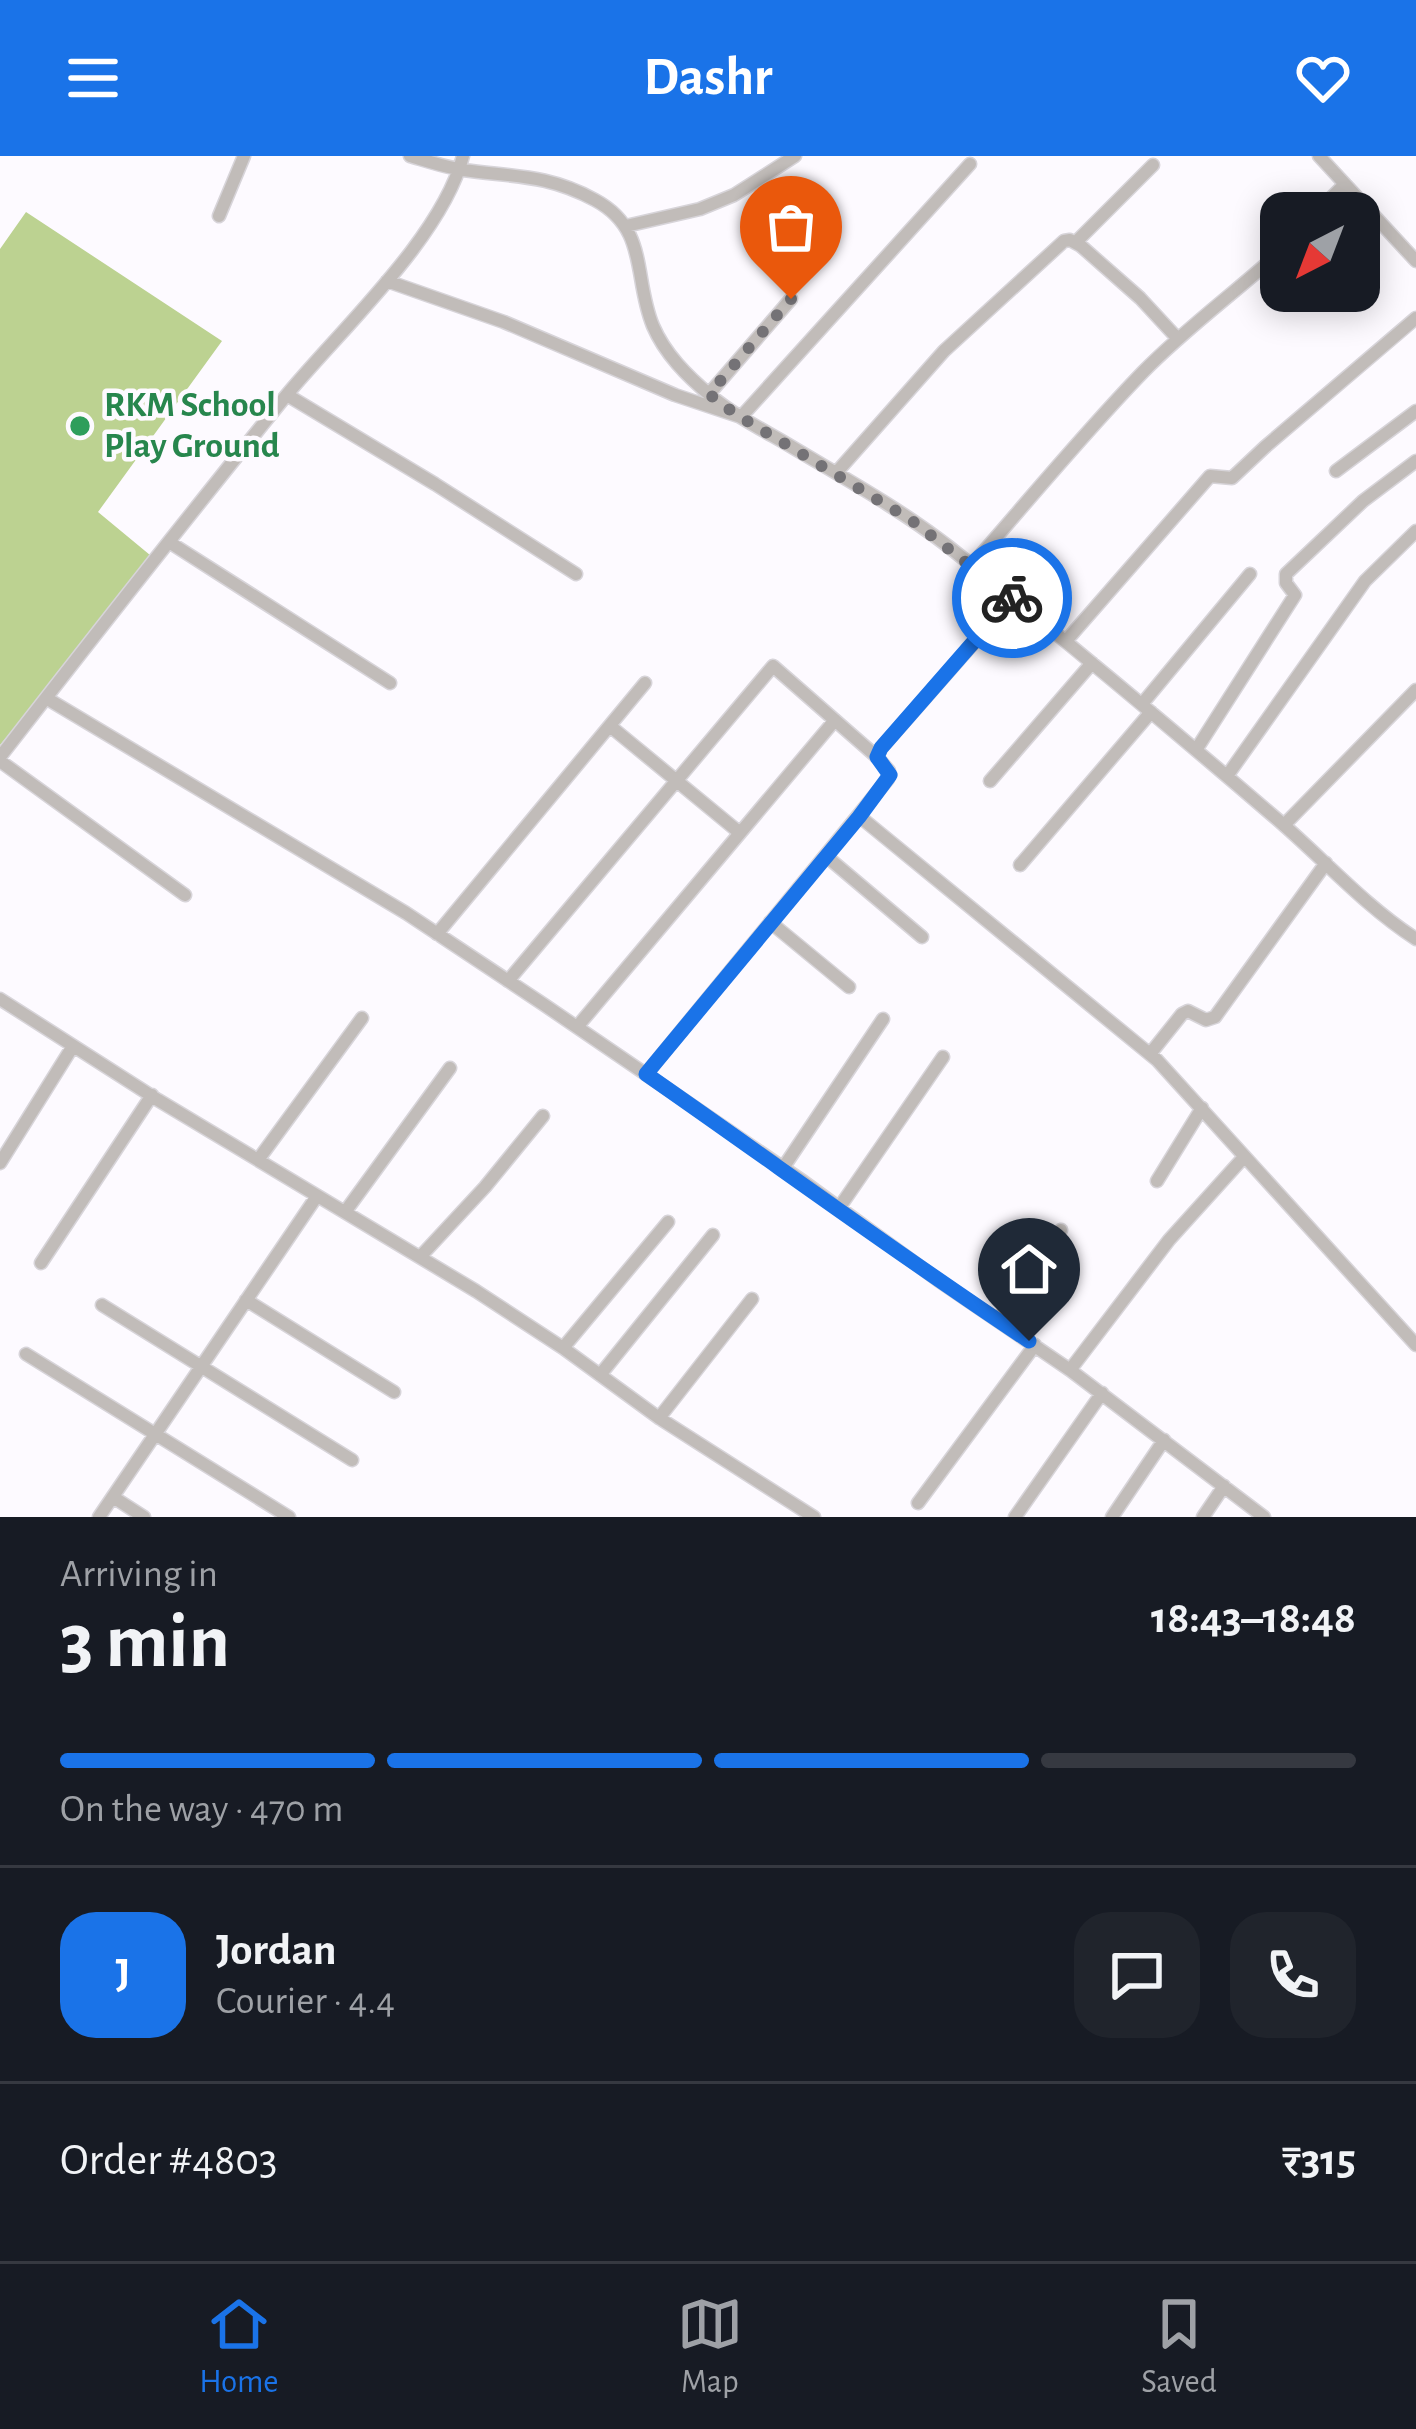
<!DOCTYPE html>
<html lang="en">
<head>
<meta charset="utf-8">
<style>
  body { margin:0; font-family:"Alegreya Sans",sans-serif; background:#20242c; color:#f1f3f6; height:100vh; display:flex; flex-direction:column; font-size:45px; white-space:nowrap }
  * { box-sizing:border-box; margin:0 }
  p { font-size:39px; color:#9ea1a6 }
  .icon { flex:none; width:66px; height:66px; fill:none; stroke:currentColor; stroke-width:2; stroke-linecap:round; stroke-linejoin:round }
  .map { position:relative; height:1361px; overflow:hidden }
  .panel { display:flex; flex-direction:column; background:#171b24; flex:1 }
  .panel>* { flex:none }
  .needle { width:78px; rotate:222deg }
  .buttons { position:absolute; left:1260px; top:36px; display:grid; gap:24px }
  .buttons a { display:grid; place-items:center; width:120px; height:120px; border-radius:24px; background:#171b24; box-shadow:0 6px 30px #0003; font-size:60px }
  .pin { position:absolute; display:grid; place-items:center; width:102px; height:102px; color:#fff; margin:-123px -51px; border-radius:50% 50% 50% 0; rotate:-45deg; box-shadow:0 0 12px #0007 }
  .pin .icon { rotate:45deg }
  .courier { position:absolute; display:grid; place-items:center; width:120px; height:120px; margin:-60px; border:9px solid #1a73e8; border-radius:50%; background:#fff; color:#222; box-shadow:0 3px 15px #0007 }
  .headline em { font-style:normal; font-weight:700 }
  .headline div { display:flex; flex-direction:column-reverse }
  .headline { display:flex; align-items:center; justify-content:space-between; height:204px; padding:0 60px }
  h1 { font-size:78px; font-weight:700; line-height:90px }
  .bar { display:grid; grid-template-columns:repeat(4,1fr); gap:18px 12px; align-content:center; height:144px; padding:0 60px }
  .bar i { height:15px; border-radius:9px; background:#363941 }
  .bar .on { background:#1a73e8 }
  .bar p { grid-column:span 4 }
  .line { display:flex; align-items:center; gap:30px; padding:0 60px; border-top:3px solid #363941 }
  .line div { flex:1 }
  .round { display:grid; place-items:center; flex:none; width:126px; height:126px; border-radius:36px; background:#20242c }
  header { display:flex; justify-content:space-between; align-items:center; height:156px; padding:0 60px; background:#1a73e8; color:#fff; font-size:54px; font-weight:700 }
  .tabs { display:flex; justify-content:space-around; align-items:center; height:168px; border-top:3px solid #363941; background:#171b24; font-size:33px; color:#9ea1a6 }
  .tabs a { display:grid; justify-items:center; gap:6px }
  .tabs .on { color:#1a73e8 }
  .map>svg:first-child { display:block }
  .green { fill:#bcd291 }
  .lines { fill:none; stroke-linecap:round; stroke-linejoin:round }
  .minor-casing { stroke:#d7d4d9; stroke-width:15 }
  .minor { stroke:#c1bcb9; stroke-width:12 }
  .done { stroke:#747276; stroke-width:12; stroke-dasharray:0 21.6 }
  .route { stroke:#1a73e8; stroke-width:15 }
  .leisure-dot { fill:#2e9e5b; stroke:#fdfaff; stroke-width:4.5 }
  .labels { text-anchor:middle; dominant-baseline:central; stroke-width:9; stroke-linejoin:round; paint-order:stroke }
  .leisure-label { font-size:36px; font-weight:bold; fill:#27864d; stroke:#fdfaff; text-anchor:start }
</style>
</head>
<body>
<header><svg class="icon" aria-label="menu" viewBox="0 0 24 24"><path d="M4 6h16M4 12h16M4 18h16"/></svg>Dashr<svg class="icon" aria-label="heart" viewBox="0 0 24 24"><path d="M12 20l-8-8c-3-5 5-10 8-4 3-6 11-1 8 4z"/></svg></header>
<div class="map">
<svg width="1416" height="1361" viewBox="0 0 1416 1361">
  <rect width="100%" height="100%" fill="#fdfaff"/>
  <path class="green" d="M26 56 222 185 98 356 156 404 0 589V93Z"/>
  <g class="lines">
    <defs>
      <path id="minor" d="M410 0C427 5 445 11 463 14 513 21 547 18 595 44 649 73 633 122 653 170 665 198 687 220 711 240 734 259 761 273 787 288 842 321 899 352 949 391 1058 478 1165 567 1271 658 1320 699 1362 748 1416 783
        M1319 0 1416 105
        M1316 57 1345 28
        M219 60 244 0
        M626 70 700 53 734 39 795 0
        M1076 86 1153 9
        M387 125 504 166 675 239 741 261 970 8
        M709 238 791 143
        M287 239 435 328 576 418
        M1336 315 1416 255
        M836 317 944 195 1064 85 1070 84 1081 90 1140 142 1178 183
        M169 386 390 527
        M972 409C1028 345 1083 278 1143 216 1186 172 1236 136 1281 95
        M1066 485 1210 320 1232 322 1265 291 1416 162
        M46 542 406 757 543 848 804 1026 938 1124 1070 1214 1264 1361
        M1142 548 1250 418
        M610 570 740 677
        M1196 594 1295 439 1286 427V418L1363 345 1416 305
        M0 601C94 480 188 360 285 241 339 175 442 82 463 0
        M0 605 185 739
        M1227 620 1365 425 1416 375
        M990 625 1092 507
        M859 660 1157 904 1416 1189
        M1284 669 1416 534
        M826 700 922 781
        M1020 709 1151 556
        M770 766 849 831
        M437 778 645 527
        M508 825 773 510 877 601
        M0 843 158 944 476 1135 563 1192 659 1262 814 1361
        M577 871 835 564
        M1150 898 1182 858 1188 855 1206 864 1215 861 1326 707
        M646 918 888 623 889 615 877 601 881 592 1013 442
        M258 1004 362 862
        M0 1007 73 890
        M783 1012 883 863
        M1157 1025 1202 952
        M839 1052 943 901
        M345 1056 450 912
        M420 1101 485 1031 543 960
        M41 1107 152 939
        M246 1144 394 1236
        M102 1149 352 1304
        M998 1164 1061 1074
        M563 1192 668 1066
        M26 1198 289 1361
        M1070 1214 1169 1084 1244 1001
        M600 1219 713 1079
        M659 1262 752 1143
        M113 1341 144 1361
        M918 1347 1035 1189
        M99 1361 317 1040
        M1015 1361 1102 1237
        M1112 1361 1164 1284
        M1203 1361 1224 1330"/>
    </defs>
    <use href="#minor" class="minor-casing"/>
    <use href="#minor" class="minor"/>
  </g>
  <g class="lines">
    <path class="done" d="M791 143 709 238 734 257 911 364 1012 442"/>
    <path class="route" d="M1012 442 881 592 877 601 890 619 859 661 646 918C774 1007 899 1099 1029 1185"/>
  </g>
  <circle class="leisure-dot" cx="80" cy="270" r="12"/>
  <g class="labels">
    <g class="leisure-label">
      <text x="104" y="249">RKM School<tspan x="104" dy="41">Play Ground</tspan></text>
    </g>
  </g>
</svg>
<div class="buttons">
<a><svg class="needle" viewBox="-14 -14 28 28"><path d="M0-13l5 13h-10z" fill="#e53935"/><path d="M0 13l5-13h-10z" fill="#9ea1a6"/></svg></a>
</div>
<div class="pin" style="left:791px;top:143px;background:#ea580c"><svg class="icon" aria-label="bag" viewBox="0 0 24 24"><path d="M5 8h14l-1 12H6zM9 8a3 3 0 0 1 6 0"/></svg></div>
<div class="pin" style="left:1029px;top:1185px;background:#1f2937"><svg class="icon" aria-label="home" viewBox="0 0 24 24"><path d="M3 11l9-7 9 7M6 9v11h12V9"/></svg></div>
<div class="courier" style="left:1012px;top:442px"><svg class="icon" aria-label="bike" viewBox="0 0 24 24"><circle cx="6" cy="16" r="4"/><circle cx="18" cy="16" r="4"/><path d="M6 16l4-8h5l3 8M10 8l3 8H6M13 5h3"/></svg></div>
</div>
<section class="panel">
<div class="headline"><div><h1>3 min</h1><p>Arriving in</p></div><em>18:43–18:48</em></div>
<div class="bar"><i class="on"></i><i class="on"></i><i class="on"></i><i></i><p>On the way · 470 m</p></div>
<div class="line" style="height:216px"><b class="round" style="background:#1a73e8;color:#fff">J</b><div><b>Jordan</b><p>Courier · 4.4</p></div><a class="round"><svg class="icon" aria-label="chat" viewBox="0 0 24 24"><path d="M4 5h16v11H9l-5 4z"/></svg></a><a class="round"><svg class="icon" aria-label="phone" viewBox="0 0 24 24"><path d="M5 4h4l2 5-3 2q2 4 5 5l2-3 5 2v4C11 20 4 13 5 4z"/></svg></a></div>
<div class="line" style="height:156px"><div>Order #4803</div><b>₹315</b></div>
</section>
<nav class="tabs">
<a class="on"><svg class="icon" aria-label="home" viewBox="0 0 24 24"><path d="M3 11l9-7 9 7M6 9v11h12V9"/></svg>Home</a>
<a><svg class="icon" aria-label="map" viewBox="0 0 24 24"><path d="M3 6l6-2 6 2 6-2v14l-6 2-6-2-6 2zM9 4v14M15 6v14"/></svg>Map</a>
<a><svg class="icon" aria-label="saved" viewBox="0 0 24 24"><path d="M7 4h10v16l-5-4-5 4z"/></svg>Saved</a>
</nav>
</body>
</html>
